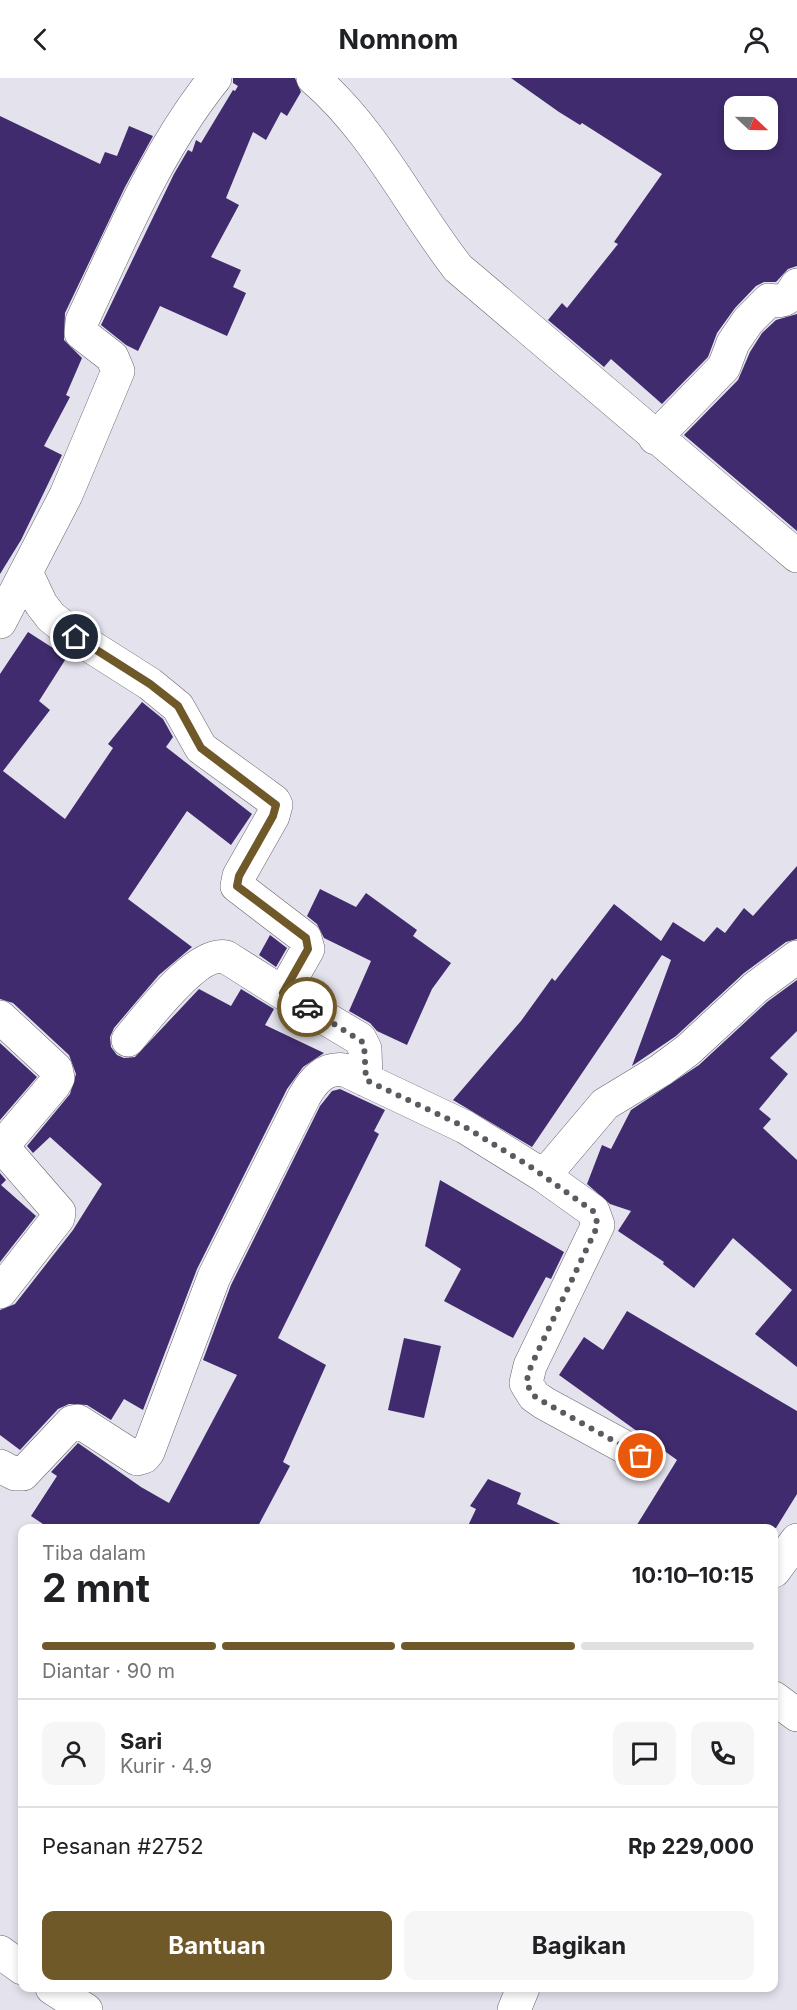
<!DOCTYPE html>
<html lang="id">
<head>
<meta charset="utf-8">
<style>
  body { margin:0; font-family:Inter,sans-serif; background:#f6f6f6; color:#202124; height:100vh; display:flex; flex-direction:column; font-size:22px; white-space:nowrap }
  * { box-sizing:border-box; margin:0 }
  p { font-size:20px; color:#757577 }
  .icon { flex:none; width:33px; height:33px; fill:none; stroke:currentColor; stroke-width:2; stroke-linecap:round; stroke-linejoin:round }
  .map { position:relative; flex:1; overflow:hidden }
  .side { position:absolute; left:18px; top:1446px; width:760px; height:468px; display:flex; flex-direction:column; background:#fff; border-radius:12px; box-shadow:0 3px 9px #0003 }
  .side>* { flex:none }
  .needle { width:39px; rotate:112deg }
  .fabs { position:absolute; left:724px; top:18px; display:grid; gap:12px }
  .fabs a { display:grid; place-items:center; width:54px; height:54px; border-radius:12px; background:#fff; box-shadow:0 3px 9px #0003; font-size:30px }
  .pin { position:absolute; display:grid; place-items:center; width:51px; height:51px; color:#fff; margin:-26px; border:3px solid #fff; border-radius:50%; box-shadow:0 2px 6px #0007 }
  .courier { position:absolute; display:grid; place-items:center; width:60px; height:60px; margin:-30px; border:4px solid #705929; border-radius:50%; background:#fff; color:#222; box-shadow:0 2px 8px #0007 }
  .head em { font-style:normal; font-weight:700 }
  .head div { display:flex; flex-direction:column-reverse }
  .head { display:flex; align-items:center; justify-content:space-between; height:102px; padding:0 24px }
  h1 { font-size:39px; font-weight:700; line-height:45px }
  .bar { display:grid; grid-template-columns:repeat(4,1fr); gap:9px 6px; align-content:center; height:72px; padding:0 24px }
  .bar i { height:8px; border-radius:4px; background:#e0e0e0 }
  .bar .on { background:#705929 }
  .bar p { grid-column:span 4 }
  .line { display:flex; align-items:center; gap:15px; padding:0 24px; border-top:2px solid #e0e0e0 }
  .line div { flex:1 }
  .round { display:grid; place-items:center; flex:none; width:63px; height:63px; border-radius:12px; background:#f6f6f6 }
  .button { display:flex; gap:12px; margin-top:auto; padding:12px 24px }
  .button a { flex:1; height:69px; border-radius:12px; background:#705929; color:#fff; font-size:24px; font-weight:700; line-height:69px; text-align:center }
  .button a+a { background:#f6f6f6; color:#202124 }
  header { display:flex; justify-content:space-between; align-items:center; height:78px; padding:0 24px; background:#fff; font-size:27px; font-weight:700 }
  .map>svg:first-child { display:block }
  .building { fill:#3f2b6d; fill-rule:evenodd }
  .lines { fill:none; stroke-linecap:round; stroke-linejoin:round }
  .street-casing { stroke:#67656e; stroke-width:34 }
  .street { stroke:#fff; stroke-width:33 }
  .done { stroke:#5b5a60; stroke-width:6; stroke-dasharray:0 10.8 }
  .route { stroke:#705929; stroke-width:8 }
</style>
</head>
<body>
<header><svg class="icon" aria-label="back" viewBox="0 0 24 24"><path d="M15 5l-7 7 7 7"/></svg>Nomnom<svg class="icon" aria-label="person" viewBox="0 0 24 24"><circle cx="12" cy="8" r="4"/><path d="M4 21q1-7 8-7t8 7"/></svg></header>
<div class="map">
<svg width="797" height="1932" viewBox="0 0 797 1932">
  <rect width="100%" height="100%" fill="#e4e3ed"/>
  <path class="building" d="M233 0H295L301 14 287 38 281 34 266 62 253 54 226 120 239 127 211 179 241 192 233 209 246 215 227 258 160 228 138 273 126 267 101 247 174 96 188 72 192 74 196 62 201 65 233 12 235 13 238 8 233 5Z
    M511 0H797V188L788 191 776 204H764L756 208 735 230 717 255 708 279 662 326 611 281 604 289 548 242 562 225 567 230 618 166 614 164 662 96 582 45 580 47 559 34ZM735 28H768V62H735Z
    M0 38 100 86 105 74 117 78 129 48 153 58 125 109 65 235 64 262 82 280 66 317 70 319 44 368 62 377 21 462 0 496Z
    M797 236V453L684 357 738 302 750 274 762 255 776 242Z
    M28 554 67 579 39 623 50 632 3 693 65 741 113 670 108 666 142 624 163 641 173 659 166 669 252 736 231 767 187 733 128 821 192 869 159 897 114 950 110 959 111 969 117 977 124 980 135 979 199 911 231 928 241 911 274 931 265 947 324 975 303 989 287 1011 197 1191 143 1332 124 1321 111 1342 87 1327 69 1326 58 1331 20 1372 0 1357V1232L15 1226 73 1152 102 1106 50 1059 33 1075 27 1068 70 1016 76 996 69 977 13 925 0 921V596Z
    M797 788V861L786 864 744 895 676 958 632 988 671 882 662 877 532 1069 453 1022 521 943 552 900 555 903 614 826 661 863 673 844 704 864 717 849 725 855 744 830 753 838Z
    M320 811 356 829 366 815 417 852 413 858 451 885 432 911 407 967 377 953 370 945 349 933 371 883 324 860 317 846 307 838Z
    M270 857 287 870 276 889 259 877Z
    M797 902V953L770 980 788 996 759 1031 771 1041 763 1050 797 1082V1289L755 1256 792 1212 733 1160 694 1210 663 1186 664 1184 618 1153 631 1133 610 1126 587 1106 602 1067 611 1071 631 1032 699 987 767 924Z
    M0 965 37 999 0 1042Z
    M340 1011 385 1032 374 1053 379 1056 278 1260 326 1287 283 1384 290 1388 257 1450H49L31 1438 57 1398 51 1394 78 1365 141 1409 169 1425 237 1297 203 1282 231 1207 320 1028 332 1013Z
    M0 1095 6 1102 1 1107 36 1138 0 1184Z
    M440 1102 564 1174 551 1201 546 1199 513 1260 444 1223 461 1191 425 1168Z
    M627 1233 797 1333V1416L776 1450H635L677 1382 559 1297 584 1259 603 1272Z
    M404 1260 441 1268 424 1340 388 1332Z
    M488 1401 521 1415 517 1426 569 1450H467L476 1431 470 1428Z"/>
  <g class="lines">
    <defs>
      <path id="street" d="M313 0C374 52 409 127 458 190L797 478
        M655 360 724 289 733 265 748 243 769 222C785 225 789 220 797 207
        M26 494 41 526 51 539 76 559 150 606 178 629 201 670 274 723 276 727 273 738 239 798 237 808 305 860 308 871 283 915 226 879C197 872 146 941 128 962
        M0 544 66 417 118 293 112 279 81 255 82 243C121 160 157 72 215 0
        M283 915 360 961 365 971 366 1002
        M0 939 56 991 58 1000 54 1007 4 1066 6 1073 59 1134 58 1140 0 1214
        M641 1378 544 1325 534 1318 526 1305 530 1288 598 1147 593 1133 544 1098 605 1026 661 992 688 972 755 910 797 879
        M0 1388 15 1396H23L72 1344 78 1343 137 1381 144 1379 148 1374 214 1199 304 1019C313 1003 324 989 345 992L465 1049 544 1098
        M774 1493 797 1462
        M774 1620 797 1637
        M0 1874 22 1890
        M52 1910 86 1932
        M514 1932 523 1910"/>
    </defs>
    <use href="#street" class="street-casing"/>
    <use href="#street" class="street"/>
  </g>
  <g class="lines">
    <path class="done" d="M307 929 364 965 366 1002 465 1049 528 1087 593 1133 598 1147 531 1288 526 1305 534 1318 544 1324 641 1378"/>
    <path class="route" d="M76 559 150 606 178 628 201 670 276 727 273 738 239 798 237 808 306 860 308 871 283 915 307 929"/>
  </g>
</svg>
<div class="fabs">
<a><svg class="needle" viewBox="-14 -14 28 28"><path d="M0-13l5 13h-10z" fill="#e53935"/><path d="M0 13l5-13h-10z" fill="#757577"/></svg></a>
</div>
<div class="pin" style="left:641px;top:1378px;background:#ea580c"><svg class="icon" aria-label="bag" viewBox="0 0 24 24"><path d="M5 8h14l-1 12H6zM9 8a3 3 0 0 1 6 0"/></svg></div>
<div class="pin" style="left:76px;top:559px;background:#1f2937"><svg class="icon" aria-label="home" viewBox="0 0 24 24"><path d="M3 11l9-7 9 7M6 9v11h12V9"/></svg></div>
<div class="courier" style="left:307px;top:929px"><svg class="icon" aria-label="car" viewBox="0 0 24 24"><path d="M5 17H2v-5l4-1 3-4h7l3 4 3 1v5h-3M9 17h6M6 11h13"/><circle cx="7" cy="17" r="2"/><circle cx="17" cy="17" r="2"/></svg></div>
<section class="side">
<div class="head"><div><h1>2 mnt</h1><p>Tiba dalam</p></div><em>10:10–10:15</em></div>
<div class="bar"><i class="on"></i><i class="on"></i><i class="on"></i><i></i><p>Diantar · 90 m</p></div>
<div class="line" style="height:108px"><a class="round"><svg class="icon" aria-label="person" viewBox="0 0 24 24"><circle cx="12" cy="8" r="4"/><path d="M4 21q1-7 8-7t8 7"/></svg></a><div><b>Sari</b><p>Kurir · 4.9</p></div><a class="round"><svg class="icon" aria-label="chat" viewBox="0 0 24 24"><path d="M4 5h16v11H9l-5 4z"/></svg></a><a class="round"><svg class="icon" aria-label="phone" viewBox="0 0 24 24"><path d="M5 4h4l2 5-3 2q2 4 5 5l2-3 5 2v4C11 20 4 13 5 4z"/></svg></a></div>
<div class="line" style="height:78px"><div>Pesanan #2752</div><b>Rp 229,000</b></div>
<div class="button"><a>Bantuan</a><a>Bagikan</a></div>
</section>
</div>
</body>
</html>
